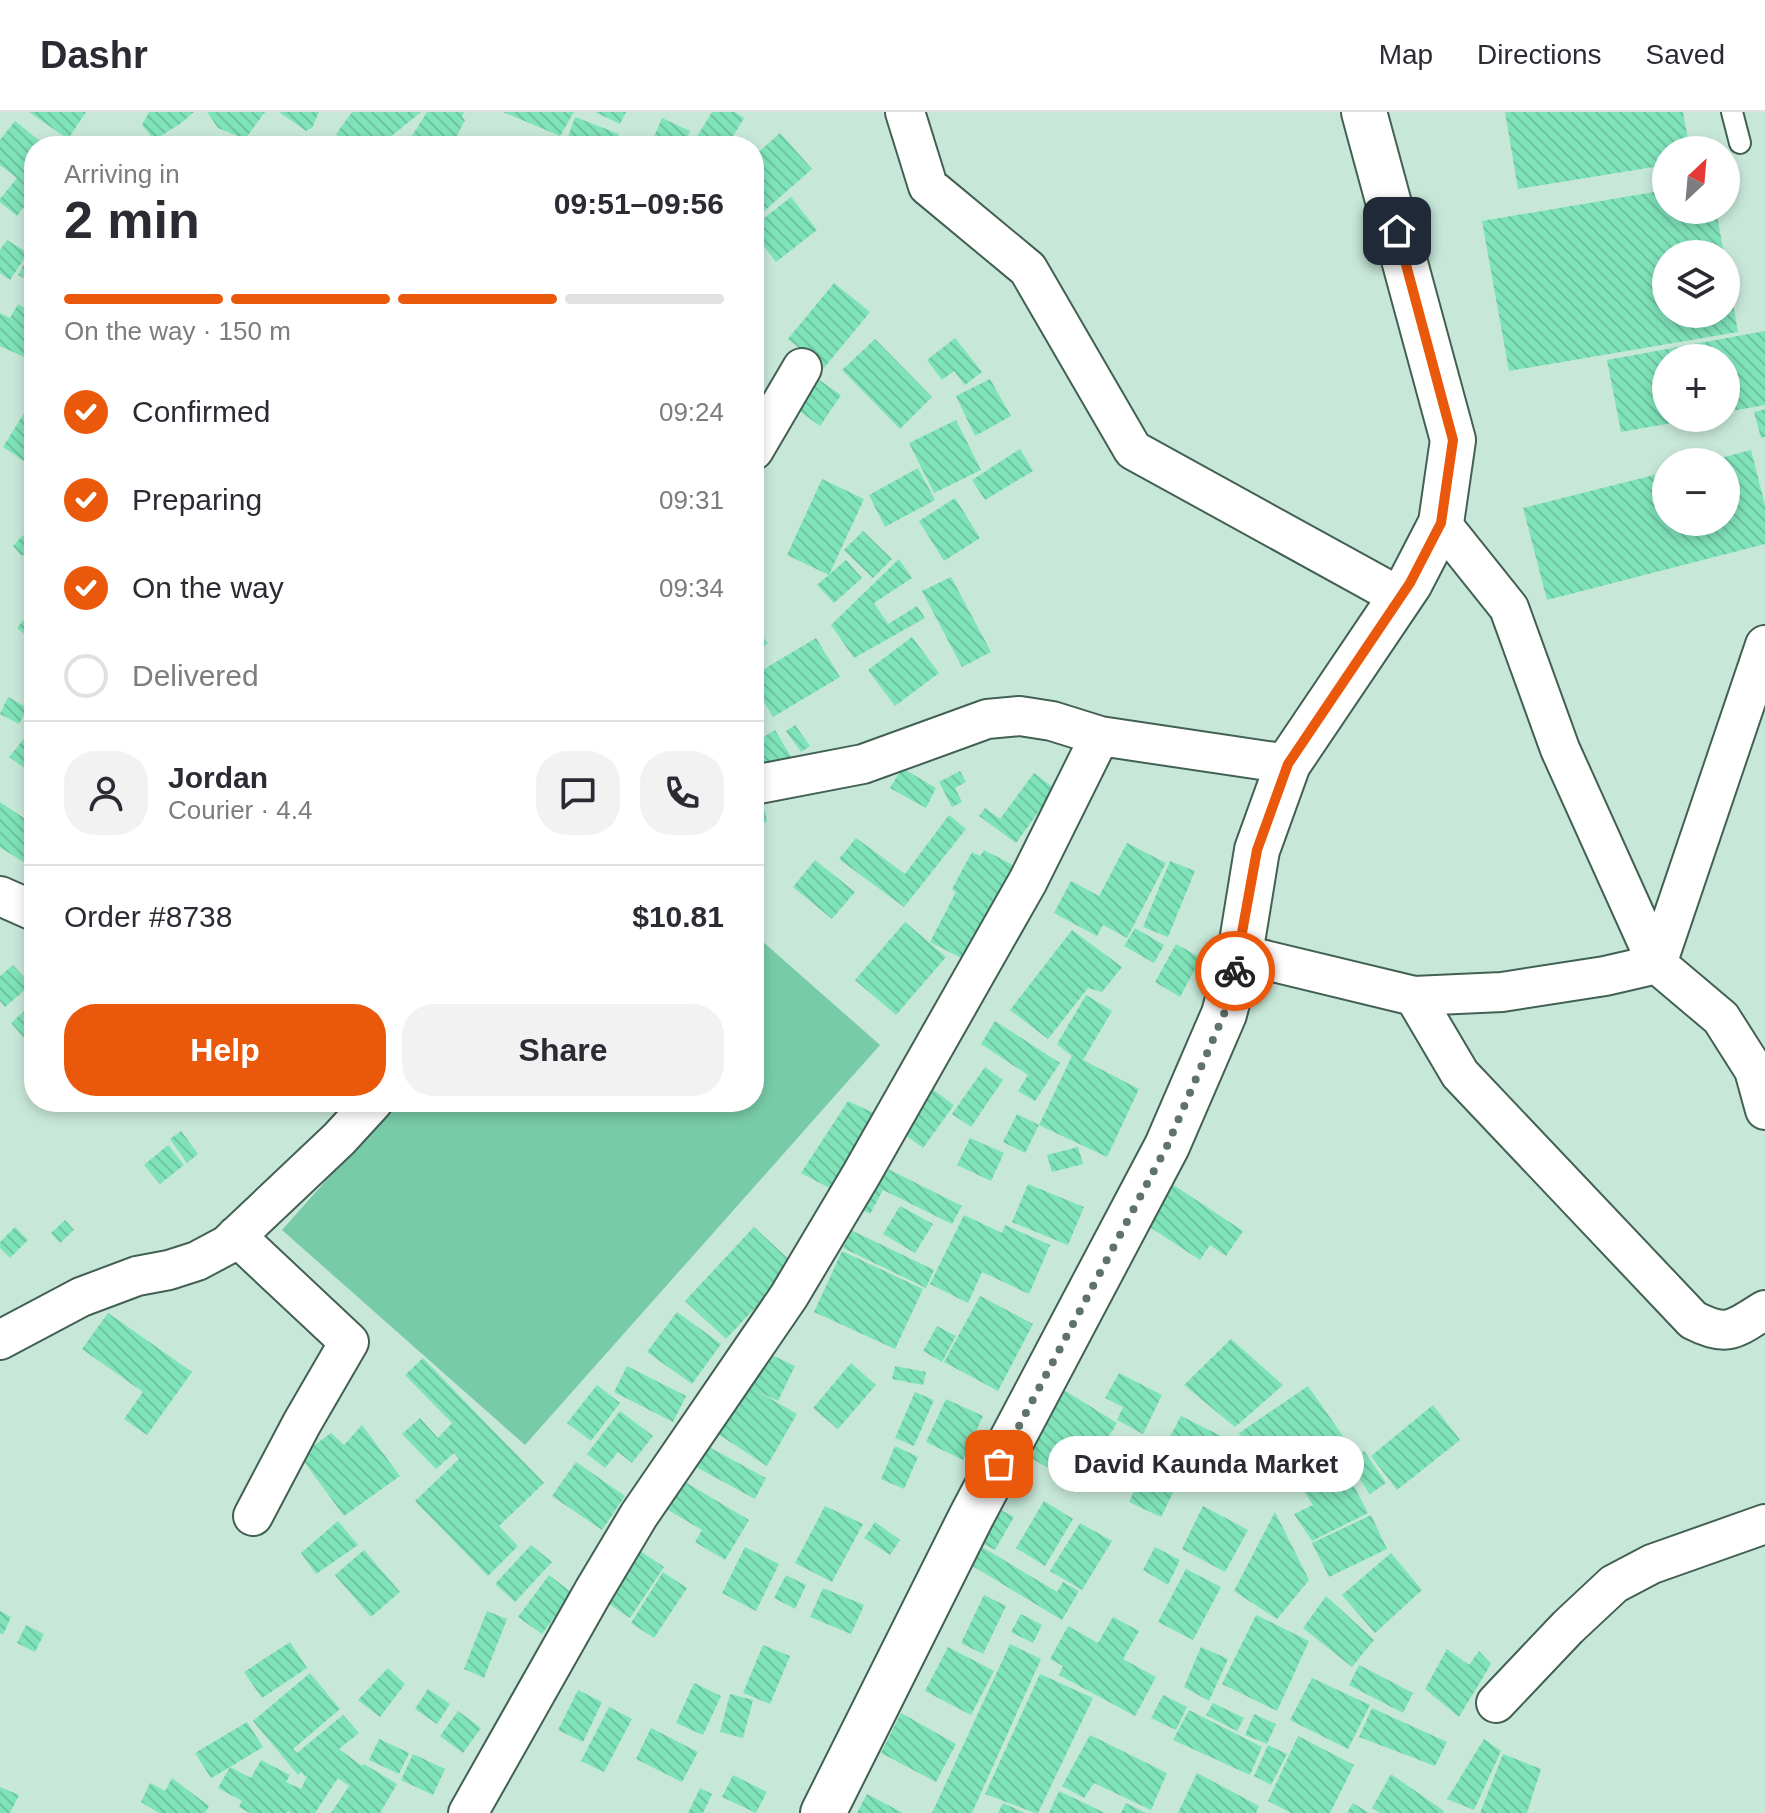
<!DOCTYPE html>
<html lang="en">
<head>
<meta charset="utf-8">
<style>
  body { margin:0; font-family:Arial,sans-serif; background:#f2f2f3; color:#2b2b33; height:100vh; display:flex; flex-direction:column; font-size:30px; white-space:nowrap }
  * { box-sizing:border-box; margin:0 }
  p { font-size:26px; color:#7c7c81 }
  .icon { flex:none; width:44px; height:44px; fill:none; stroke:currentColor; stroke-width:2; stroke-linecap:round; stroke-linejoin:round }
  .map { position:relative; flex:1; overflow:hidden }
  .sheet { position:absolute; left:24px; top:24px; width:740px; height:976px; display:flex; flex-direction:column; background:#fff; border-radius:32px; box-shadow:0 4px 12px #0003 }
  .sheet>* { flex:none }
  .needle { width:52px; rotate:26deg }
  .controls { position:absolute; left:1652px; top:24px; display:grid; gap:16px }
  .controls a { display:grid; place-items:center; width:88px; height:88px; border-radius:50%; background:#fff; box-shadow:0 4px 12px #0003; font-size:40px }
  .pin { position:absolute; display:grid; place-items:center; width:68px; height:68px; color:#fff; margin:-34px; border-radius:16px; box-shadow:0 4px 12px #0006 }
  .courier { position:absolute; display:grid; place-items:center; width:80px; height:80px; margin:-40px; border:6px solid #ea580c; border-radius:50%; background:#fff; color:#222; box-shadow:0 2px 10px #0007 }
  .bubble { position:absolute; height:56px; border-radius:28px; background:#fff; box-shadow:0 4px 12px #0003; font-size:26px; font-weight:600; line-height:56px; text-align:center }
  .head em { font-style:normal; font-weight:600 }
  .head div { display:flex; flex-direction:column-reverse }
  .head { display:flex; align-items:center; justify-content:space-between; height:136px; padding:0 40px }
  h1 { font-size:52px; font-weight:600; line-height:60px }
  .bar { display:grid; grid-template-columns:repeat(4,1fr); gap:12px 8px; align-content:center; height:96px; padding:0 40px }
  .bar i { height:10px; border-radius:6px; background:#e1e1e2 }
  .bar .current { background:#ea580c }
  .bar p { grid-column:span 4 }
  .line { display:flex; align-items:center; gap:20px; padding:0 40px; border-top:2px solid #e1e1e2 }
  .line div { flex:1 }
  .round { display:grid; place-items:center; flex:none; width:84px; height:84px; border-radius:32px; background:#f2f2f3 }
  ol { padding:0 40px; list-style:none }
  li { display:flex; align-items:center; gap:24px; height:88px }
  li p { margin-inline-start:auto }
  li .icon { padding:8px; border-radius:50%; background:#ea580c; color:#fff; stroke-width:4 }
  li:last-child { color:#7c7c81 }
  li i { width:44px; height:44px; border:4px solid #e1e1e2; border-radius:50% }
  .primary-button { display:flex; gap:16px; margin-top:auto; padding:16px 40px }
  .primary-button a { flex:1; height:92px; border-radius:32px; background:#ea580c; color:#fff; font-size:32px; font-weight:600; line-height:92px; text-align:center }
  .primary-button a+a { background:#f2f2f3; color:#2b2b33 }
  header { display:flex; align-items:center; gap:48px; box-sizing:border-box; height:112px; padding:0 40px; background:#fff; border-bottom:2px solid #e1e1e2 }
  header strong { font-size:38px }
  nav { display:flex; gap:44px; margin-inline-start:auto; font-size:28px }
  .map>svg:first-child { display:block }
  .garden { fill:#78cba8 }
  .building { fill:url(#building-back-hatch) }
  .lines { fill:none; stroke-linecap:round; stroke-linejoin:round }
  .service-casing { stroke:#426053; stroke-width:24 }
  .minor-casing { stroke:#426053; stroke-width:42 }
  .tertiary-casing { stroke:#426053; stroke-width:48 }
  .service { stroke:#fff; stroke-width:20 }
  .minor { stroke:#fff; stroke-width:38 }
  .tertiary { stroke:#fff; stroke-width:44 }
  .done { stroke:#5f736a; stroke-width:8; stroke-dasharray:0 14.4 }
  .route { stroke:#ea580c; stroke-width:10 }
</style>
</head>
<body>
<header>
<strong>Dashr</strong>
<nav><a>Map</a><a>Directions</a><a>Saved</a></nav>
</header>
<div class="map">
<svg width="1765" height="1701" viewBox="0 0 1765 1701">
  <defs>
    <pattern id="building-back-hatch" width="6" height="6" patternUnits="userSpaceOnUse" patternTransform="scale(2)"><rect width="6" height="6" fill="#7fe3ba"/><path d="M-1 5l2 2M0 0l6 6M5-1l2 2" fill="none" stroke="#6ec3a0"/></pattern>
  </defs>
  <rect width="100%" height="100%" fill="#c7e8d9"/>
  <path class="garden" d="M754 822 880 933 525 1333 282 1118 396 990H754Z"/>
  <path class="building" d="M29 0H86L68 27Z
    M149 0H194L180 12 154 28 142 13Z
    M207 0H265L245 27 218 16Z
    M279 0H319L312 16 306 19Z
    M352 0H421L379 34H348L336 22Z
    M427 0H464L462 5 465 8 452 34H421L410 27Z
    M503 0H574L560 24Z
    M595 0H626L620 12Z
    M712 0H735L744 6 727 34H691Z
    M1505 0H1683L1690 38H1666V53L1518 77Z
    M575 5 619 22 614 34H577L579 30 568 25Z
    M662 6 690 19 684 34H650Z
    M15 9 46 34H34V82L17 104 0 90V87L17 66 0 53V28Z
    M780 21 812 57 754 108V44Z
    M101 24 118 34H95Z
    M1666 78V98H1716L1724 142H1666V202H1726V163H1728L1738 220 1509 259 1482 109Z
    M791 85 817 118 776 150 754 121V114Z
    M7 128 28 141 10 168 0 161V138Z
    M34 134V172L18 163Z
    M834 171 870 200 824 256 788 227Z
    M18 192 34 202 33 210 34 225 24 245 0 234V201L10 206Z
    M1765 219V293L1726 300V246H1666V306H1688L1689 308 1621 320 1607 248Z
    M955 226 982 260 965 273 954 259 942 268 927 248Z
    M875 227 932 285 900 317 842 258Z
    M818 267 841 283 820 314 797 297Z
    M990 267 1011 304 975 324 956 284Z
    M34 285V356L3 335Z
    M1765 297V325L1761 326 1754 300Z
    M956 308 981 358 934 381 909 331Z
    M1020 337 1033 359 985 388 972 368Z
    M1751 338 1765 393V432L1547 488 1523 396 1666 360V410H1726V350L1709 349Z
    M918 356 935 388 885 415 869 383Z
    M822 367 864 387 829 463 787 443Z
    M955 386 980 426 944 449 919 409Z
    M863 419 892 447 873 466 844 438Z
    M23 423 33 433 22 444 13 434Z
    M899 447 912 466 874 491 888 512 917 494 925 506 854 546 831 513Z
    M846 448 862 466 834 491 817 473Z
    M951 465 991 540 962 555 922 479Z
    M31 499 34 502V530L17 516Z
    M754 514 768 531 754 543Z
    M912 525 939 561 895 594 868 558Z
    M816 526 840 565 773 605 754 573V563Z
    M8 585 28 596 19 612 0 602Z
    M795 613 810 634 801 640 786 619Z
    M775 618 792 646 754 670V631Z
    M27 623 34 628V663L9 645Z
    M902 656 936 676 926 696 890 676Z
    M960 659 966 670 955 676 962 690 952 695 939 670Z
    M1034 661 1055 677 1016 731 979 704 985 696 1000 707Z
    M761 682 767 710 754 712V684Z
    M0 690 34 713V757L0 735Z
    M949 703 966 717 904 795 839 747 856 726 905 762Z
    M1127 731 1166 751 1127 826 1103 813 1097 824 1054 801 1071 769 1099 784Z
    M984 738 1015 754 965 848 930 830 956 780 952 777 972 740 980 744Z
    M815 748 855 780 832 807 793 775Z
    M1170 749 1195 759 1168 825 1143 815Z
    M905 810 946 845 896 903 855 868Z
    M1135 816 1164 833 1154 851 1124 834Z
    M1072 818 1122 855 1102 880 1088 876 1048 927 1010 898Z
    M1176 832 1201 846 1180 885 1155 870Z
    M13 853 31 873 5 895 0 889V864Z
    M1086 883 1112 899 1083 948 1139 977 1107 1045 1039 1013 1072 944 1057 932Z
    M34 890V922L27 929 11 911Z
    M995 909 1060 951 1035 989 1018 979 1028 963 981 932Z
    M985 955 1003 968 971 1015 952 1002Z
    M924 971 954 993 923 1036 893 1014Z
    M848 989 878 1003 839 1081 801 1061Z
    M1017 1002 1039 1013 1025 1041 1003 1030Z
    M181 1019 198 1042 187 1051 170 1027Z
    M970 1026 1004 1041 991 1069 957 1053Z
    M168 1033 184 1053 160 1072 144 1053Z
    M1078 1035 1083 1052 1052 1060 1047 1043Z
    M874 1050 962 1094 952 1112 883 1078 870 1102 856 1095Z
    M1169 1070 1243 1119 1226 1144 1210 1133 1200 1148 1142 1110Z
    M1028 1072 1084 1095 1068 1133 1012 1110Z
    M900 1094 933 1112 915 1141 883 1122Z
    M964 1103 1002 1121 1005 1113 1050 1133 1029 1182 982 1160 968 1191 930 1172Z
    M65 1108 74 1118 60 1131 51 1121Z
    M15 1115 28 1128 10 1146 0 1136V1130Z
    M754 1115 795 1153 726 1227 685 1189Z
    M851 1118 934 1158 926 1176 843 1136Z
    M842 1139 923 1177 895 1237 814 1200Z
    M980 1184 1033 1212 998 1279 944 1250Z
    M677 1200 721 1232 692 1272 647 1240Z
    M108 1201 192 1260 147 1323 124 1307 143 1280 82 1237Z
    M937 1214 956 1224 942 1250 923 1239Z
    M1231 1227 1283 1273 1235 1315 1184 1273Z
    M759 1237 795 1254 778 1289 757 1279 797 1302 767 1354 715 1320Z
    M423 1246 544 1371 499 1414 518 1434 488 1464 415 1389 459 1347 454 1341 436 1357 402 1322 420 1306 438 1326 452 1311 405 1263Z
    M851 1251 876 1273 838 1317 813 1296Z
    M627 1254 686 1284 673 1310 614 1280Z
    M895 1254 926 1260 923 1273 892 1267Z
    M1119 1261 1162 1283 1143 1322 1117 1308 1123 1295 1105 1286Z
    M597 1273 620 1291 591 1329 567 1311Z
    M1308 1274 1347 1330 1277 1377 1239 1321Z
    M1059 1275 1117 1311 1093 1351 1083 1345 1069 1368 1024 1342Z
    M915 1280 934 1288 914 1334 895 1326Z
    M946 1287 983 1304 963 1348 926 1330Z
    M1433 1293 1460 1328 1397 1378 1371 1344Z
    M620 1299 653 1324 632 1351 618 1340 605 1356 587 1342Z
    M1181 1304 1223 1325 1202 1367 1159 1345Z
    M362 1313 400 1364 344 1404 300 1344 331 1321 344 1333Z
    M707 1334 766 1366 755 1387 696 1355Z
    M895 1334 918 1345 904 1377 881 1367Z
    M1364 1339 1386 1371 1370 1382 1348 1350Z
    M576 1350 625 1384 602 1418 552 1384Z
    M1343 1353 1368 1401 1312 1429 1294 1402 1313 1393 1299 1372Z
    M675 1364 749 1408 725 1448 695 1430 702 1418 658 1392Z
    M1141 1365 1173 1381 1161 1405 1129 1390Z
    M1044 1389 1073 1407 1045 1454 1016 1436Z
    M990 1392 1014 1405 995 1438 972 1426Z
    M825 1394 863 1412 832 1470 795 1451Z
    M1203 1394 1248 1418 1225 1460 1182 1437Z
    M1275 1400 1309 1468 1277 1507 1234 1479Z
    M1371 1403 1387 1437 1329 1465 1312 1431Z
    M338 1409 358 1433 316 1462 301 1441Z
    M875 1410 900 1428 890 1443 864 1426Z
    M1080 1411 1112 1429 1082 1478 1050 1459Z
    M977 1432 1057 1480 1063 1470 1079 1479 1062 1508 966 1450Z
    M531 1433 552 1450 515 1490 495 1472Z
    M634 1435 664 1455 630 1506 600 1486Z
    M745 1435 779 1452 756 1499 722 1481Z
    M1155 1435 1180 1448 1168 1473 1143 1458Z
    M364 1438 400 1480 371 1505 335 1463Z
    M1391 1441 1422 1478 1375 1521 1342 1483Z
    M1186 1457 1221 1475 1193 1528 1158 1510Z
    M663 1460 687 1476 654 1526 631 1511Z
    M549 1463 572 1481 542 1522 518 1505Z
    M786 1463 806 1473 795 1497 774 1486Z
    M823 1476 864 1493 851 1522 810 1505Z
    M984 1483 1006 1494 983 1542 961 1531Z
    M1326 1484 1374 1528 1352 1555 1303 1516Z
    M0 1499 11 1505 3 1523 0 1521Z
    M487 1499 507 1507 484 1566 464 1557Z
    M1021 1502 1042 1513 1033 1531 1011 1520Z
    M1256 1503 1309 1529 1277 1599 1222 1572Z
    M1113 1505 1139 1519 1123 1547 1156 1565 1135 1604 1059 1563 1063 1554 1050 1547 1068 1514 1098 1531Z
    M26 1513 44 1522 35 1540 17 1531Z
    M290 1530 307 1556 262 1586 244 1560Z
    M1010 1532 1041 1547 972 1701H932Z
    M763 1533 790 1544 770 1592 743 1581Z
    M948 1535 994 1559 971 1603 925 1579Z
    M1201 1535 1228 1547 1209 1589 1184 1575Z
    M1447 1537 1469 1553 1479 1539 1491 1552 1459 1605 1425 1577Z
    M1359 1553 1413 1581 1403 1601 1349 1573Z
    M388 1556 405 1572 380 1605 358 1588Z
    M310 1561 340 1597 293 1637 297 1641 343 1603 359 1621 339 1637 362 1654 364 1652 397 1672 380 1701H331L349 1674 338 1666 315 1701H291L288 1699 287 1701H250L239 1695 242 1689 218 1676 230 1655 211 1666 195 1641 247 1610 263 1635 230 1655 251 1666 261 1648 290 1663 286 1670 301 1677 308 1662 305 1665 301 1660 298 1663 253 1609Z
    M1040 1562 1093 1586 1038 1701H1035L985 1682Z
    M1312 1566 1370 1593 1348 1637 1290 1608Z
    M694 1571 721 1584 703 1623 676 1611Z
    M428 1577 450 1592 437 1612 415 1597Z
    M578 1578 602 1590 583 1630 558 1618Z
    M730 1582 753 1588 743 1626 720 1620Z
    M1163 1583 1187 1595 1176 1618 1151 1606Z
    M1213 1591 1244 1606 1237 1619 1206 1603Z
    M609 1595 632 1607 604 1660 581 1649Z
    M1372 1596 1447 1630 1435 1654 1359 1625Z
    M1189 1598 1262 1635 1250 1663 1173 1628Z
    M458 1599 481 1616 463 1641 440 1624Z
    M901 1601 956 1632 936 1670 881 1641Z
    M1254 1602 1276 1612 1267 1632 1245 1623Z
    M651 1616 698 1640 682 1670 636 1647Z
    M1090 1623 1167 1661 1151 1698 1094 1671 1084 1686 1062 1674Z
    M1298 1624 1354 1653 1330 1701H1291L1268 1689Z
    M379 1627 409 1641 399 1662 369 1648Z
    M1484 1627 1501 1639 1474 1698 1447 1687Z
    M1268 1633 1287 1642 1271 1673 1254 1664Z
    M413 1642 445 1657 433 1683 401 1668Z
    M1503 1642 1541 1657 1527 1701H1480Z
    M1197 1661 1259 1694 1256 1701H1178Z
    M1391 1662 1444 1699 1443 1701H1380L1372 1696Z
    M733 1663 767 1680 756 1701 722 1685Z
    M172 1666 209 1694 205 1701H159L141 1690 150 1671 165 1679Z
    M0 1675 19 1683 10 1701H0Z
    M700 1676 712 1682 703 1701H688Z
    M1059 1679 1105 1701H1049Z
    M867 1682 903 1701H857Z
    M1003 1691 1025 1701H998Z
    M1126 1691 1146 1701H1121Z
    M1353 1691 1369 1701H1347Z"/>
  <g class="lines">
    <defs>
      <path id="service" d="M1732 0 1740 31"/>
      <path id="minor" d="M905 0 928 74 1028 157 1133 338 1400 485
        M754 338 802 256
        M1765 533 1657 852 1721 906 1754 958 1765 998
        M754 673 863 652 987 607 1020 604 1052 609 1100 624 1288 652
        M0 784 34 799
        M1240 842 1414 884 1502 880 1605 864 1657 852 1560 637 1509 496 1441 411
        M1414 884 1460 962 1693 1208C1728 1226 1734 1217 1765 1198
        M236 1124 349 1230 302 1311 253 1404
        M0 1228 81 1185 137 1164 169 1158 197 1149 227 1133 339 1027 373 990
        M1496 1591 1568 1515 1614 1472 1652 1452 1765 1412
        M468 1701 593 1480 639 1403 789 1184 861 1063 1028 769 1100 624"/>
      <path id="tertiary" d="M823 1701 971 1405 1167 1034 1224 902 1240 842 1257 738 1288 652 1410 471 1441 411 1453 328 1364 0"/>
    </defs>
    <use href="#service" class="service-casing"/>
    <use href="#minor" class="minor-casing"/>
    <use href="#tertiary" class="tertiary-casing"/>
    <use href="#service" class="service"/>
    <use href="#minor" class="minor"/>
    <use href="#tertiary" class="tertiary"/>
  </g>
  <g class="lines">
    <path class="done" d="M999 1352 1167 1034 1224 902 1235 859"/>
    <path class="route" d="M1235 859 1257 738 1288 652 1410 471 1441 411 1453 328 1397 119"/>
  </g>
</svg>
<div class="controls">
<a><svg class="needle" viewBox="-14 -14 28 28"><path d="M0-13l5 13h-10z" fill="#e53935"/><path d="M0 13l5-13h-10z" fill="#7c7c81"/></svg></a>
<a><svg class="icon" aria-label="layers" viewBox="0 0 24 24"><path d="M12 4l9 5-9 5-9-5zM3 14l9 5 9-5"/></svg></a>
<a>+</a>
<a>−</a>
</div>
<div class="pin" style="left:999px;top:1352px;background:#ea580c"><svg class="icon" aria-label="bag" viewBox="0 0 24 24"><path d="M5 8h14l-1 12H6zM9 8a3 3 0 0 1 6 0"/></svg></div>
<div class="pin" style="left:1397px;top:119px;background:#1f2937"><svg class="icon" aria-label="home" viewBox="0 0 24 24"><path d="M3 11l9-7 9 7M6 9v11h12V9"/></svg></div>
<div class="courier" style="left:1235px;top:859px"><svg class="icon" aria-label="bike" viewBox="0 0 24 24"><circle cx="6" cy="16" r="4"/><circle cx="18" cy="16" r="4"/><path d="M6 16l4-8h5l3 8M10 8l3 8H6M13 5h3"/></svg></div>
<div class="bubble" style="left:1048px;top:1324px;width:316px">David Kaunda Market</div>
<section class="sheet">
<div class="head"><div><h1>2 min</h1><p>Arriving in</p></div><em>09:51–09:56</em></div>
<div class="bar"><i class="current"></i><i class="current"></i><i class="current"></i><i></i><p>On the way · 150 m</p></div>
<ol>
<li><svg class="icon" aria-label="check" viewBox="0 0 24 24"><path d="M5 12l5 5 9-10"/></svg>Confirmed<p>09:24</p></li>
<li><svg class="icon" aria-label="check" viewBox="0 0 24 24"><path d="M5 12l5 5 9-10"/></svg>Preparing<p>09:31</p></li>
<li><svg class="icon" aria-label="check" viewBox="0 0 24 24"><path d="M5 12l5 5 9-10"/></svg>On the way<p>09:34</p></li>
<li><i></i>Delivered</li>
</ol>
<div class="line" style="height:144px"><a class="round"><svg class="icon" aria-label="person" viewBox="0 0 24 24"><circle cx="12" cy="8" r="4"/><path d="M4 21q1-7 8-7t8 7"/></svg></a><div><b>Jordan</b><p>Courier · 4.4</p></div><a class="round"><svg class="icon" aria-label="chat" viewBox="0 0 24 24"><path d="M4 5h16v11H9l-5 4z"/></svg></a><a class="round"><svg class="icon" aria-label="phone" viewBox="0 0 24 24"><path d="M5 4h4l2 5-3 2q2 4 5 5l2-3 5 2v4C11 20 4 13 5 4z"/></svg></a></div>
<div class="line" style="height:104px"><div>Order #8738</div><b>$10.81</b></div>
<div class="primary-button"><a>Help</a><a>Share</a></div>
</section>
</div>
</body>
</html>
